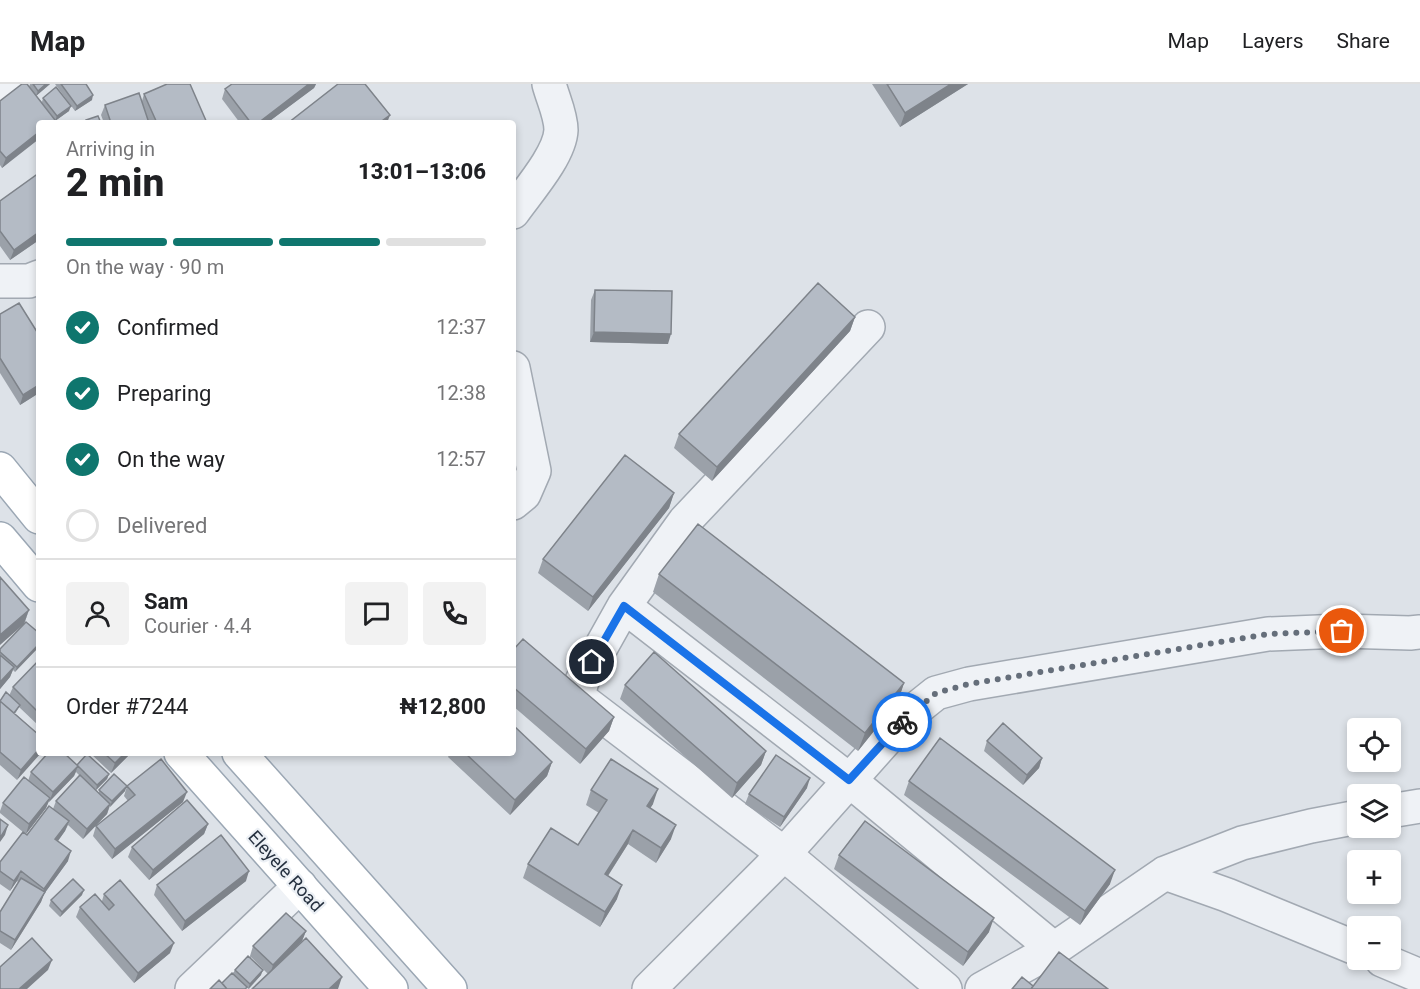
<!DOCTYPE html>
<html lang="en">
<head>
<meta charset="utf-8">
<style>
  body { margin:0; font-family:Roboto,sans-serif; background:#f2f2f2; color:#202124; height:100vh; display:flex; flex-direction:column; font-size:22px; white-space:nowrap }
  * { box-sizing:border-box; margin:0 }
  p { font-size:20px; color:#757577 }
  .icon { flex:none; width:33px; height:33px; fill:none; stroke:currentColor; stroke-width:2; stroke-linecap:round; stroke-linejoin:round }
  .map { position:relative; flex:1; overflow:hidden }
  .drawer { position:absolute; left:36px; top:36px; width:480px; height:636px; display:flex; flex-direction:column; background:#fff; border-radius:6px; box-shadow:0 3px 9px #0003 }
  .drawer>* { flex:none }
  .fabs { position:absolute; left:1347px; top:634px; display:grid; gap:12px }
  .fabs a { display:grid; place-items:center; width:54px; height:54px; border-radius:6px; background:#fff; box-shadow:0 3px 9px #0003; font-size:30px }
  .pin { position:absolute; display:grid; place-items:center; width:51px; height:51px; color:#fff; margin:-26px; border:3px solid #fff; border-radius:50%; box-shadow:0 2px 6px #0007 }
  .courier { position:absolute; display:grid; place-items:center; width:60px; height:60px; margin:-30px; border:4px solid #1a73e8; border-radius:50%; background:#fff; color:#222; box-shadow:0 2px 8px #0007 }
  .summary em { font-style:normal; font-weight:800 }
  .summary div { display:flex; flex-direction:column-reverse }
  .summary { display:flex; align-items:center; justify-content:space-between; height:102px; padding:0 30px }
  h1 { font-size:39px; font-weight:800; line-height:45px }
  .bar { display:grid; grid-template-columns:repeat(4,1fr); gap:9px 6px; align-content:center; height:72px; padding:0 30px }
  .bar i { height:8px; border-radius:4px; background:#e0e0e0 }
  .bar .selected { background:#0f766e }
  .bar p { grid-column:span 4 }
  .line { display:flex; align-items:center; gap:15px; padding:0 30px; border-top:2px solid #e0e0e0 }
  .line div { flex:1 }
  .round { display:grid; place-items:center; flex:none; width:63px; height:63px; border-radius:6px; background:#f2f2f2 }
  ol { padding:0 30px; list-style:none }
  li { display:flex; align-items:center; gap:18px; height:66px }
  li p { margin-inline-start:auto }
  li .icon { padding:6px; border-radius:50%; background:#0f766e; color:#fff; stroke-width:4 }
  li:last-child { color:#757577 }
  li i { width:33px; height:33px; border:3px solid #e0e0e0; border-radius:50% }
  header { display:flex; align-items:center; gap:36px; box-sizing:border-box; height:84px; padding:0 30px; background:#fff; border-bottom:2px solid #e0e0e0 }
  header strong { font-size:28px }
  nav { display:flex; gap:33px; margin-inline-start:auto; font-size:21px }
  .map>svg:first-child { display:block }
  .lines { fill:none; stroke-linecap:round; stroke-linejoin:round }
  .minor-casing { stroke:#a2a9b2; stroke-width:36 }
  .major-casing { stroke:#9ba7b4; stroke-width:36 }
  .minor { stroke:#eff2f6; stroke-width:33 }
  .major { stroke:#fff; stroke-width:33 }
  .wall { fill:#9ba1a9; fill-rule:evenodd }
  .shaded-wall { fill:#7e838a }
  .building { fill:#b4bbc5; stroke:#7e838a; stroke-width:1.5 }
  .done { stroke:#656e7a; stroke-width:6; stroke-dasharray:0 10.8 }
  .route { stroke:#1a73e8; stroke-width:8 }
  .labels { text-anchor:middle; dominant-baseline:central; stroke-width:4.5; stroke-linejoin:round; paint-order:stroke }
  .street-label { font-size:18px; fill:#25303f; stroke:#ecf0f5 }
</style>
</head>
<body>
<header>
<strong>Map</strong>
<nav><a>Map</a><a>Layers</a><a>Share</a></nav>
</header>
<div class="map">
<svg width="1420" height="905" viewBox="0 0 1420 905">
  <rect width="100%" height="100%" fill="#dde2e8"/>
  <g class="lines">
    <defs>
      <path id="minor" d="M0 5 6 0
        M513 128C527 108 560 71 561 46 561 31 553 15 549 0
        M0 197H29L39 193
        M868 243 685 437 624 522 582 597 579 608 583 617 784 770 945 905
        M513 284 534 387 524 410 513 419
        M624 522 849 696 1054 865
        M1390 727 1420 722
        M1165 789 1227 811 1358 865
        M1382 876 1420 892
        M192 905 300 802
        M649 905 784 770 906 633 936 609 969 600 1268 550 1342 547 1410 549 1420 548
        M982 905 1054 865 1165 789 1242 759 1311 742 1358 733"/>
      <path id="major" d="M0 385 39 433
        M0 455 39 501
        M181 669 391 905
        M239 669 450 905"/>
    </defs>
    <use href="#minor" class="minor-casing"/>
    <use href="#major" class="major-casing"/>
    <use href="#minor" class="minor"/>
    <use href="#major" class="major"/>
  </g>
  <path class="wall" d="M30 0H50L36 12 42 18 43 14 69 27 55 37 2 84 0 81V17L29 3Z
    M55 0H86L92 16 75 27Z
    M232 0H316L314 4 267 39H240L222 15 225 5Z
    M872 0H968L900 43Z
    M144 10 207 39H104L101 31 105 21 142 17Z
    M0 117 39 156 10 176 0 162Z
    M595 206 668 260 590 258 591 216Z
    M0 230 39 309 20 321 0 289Z
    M855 233 850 247 712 397 674 364 679 350Z
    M674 409 669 424 588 527 538 489 543 475Z
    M659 490 904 599 898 617 858 667 653 508Z
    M29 526 24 540 39 549 15 588 13 586 10 593 0 605V565L23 541Z
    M513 566 614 633 609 647 580 680 513 622Z
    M39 576V642L19 623 15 630 39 651 17 696 0 681V616L9 612 13 603Z
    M625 601 766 667 761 681 732 714 620 615Z
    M987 657 1042 674 1039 684 1023 701 984 667Z
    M90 669H131L111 689Z
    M450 669H513L552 678 547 692 510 731 448 673Z
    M77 681 109 690 107 695 96 706 99 709V706L125 707 110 723V722L107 730 83 755 68 741 65 747 58 757 68 777 44 810 41 818 11 866 0 859V828L18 798 17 797 10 807 0 800V778L23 748 0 729V727L3 719 28 697 31 688ZM76 688 79 691 56 717 53 725 27 751 26 750 46 724 49 717V718L74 692Z
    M909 697 1110 800 1080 841 904 711Z
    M127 702 183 718 112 775 93 752 96 742 128 717 124 712Z
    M807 704 780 743 745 720 749 710Z
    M591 706 653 720 650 724 671 755 656 779 628 760 608 792 617 815 600 843 523 794 528 780 578 761 599 729 586 721Z
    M208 740 204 750 149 796 128 773 132 763Z
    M839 771 989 848 963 882 834 785Z
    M246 797 182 847 154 811 157 801Z
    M104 810 170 869 134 899 76 833 80 823 102 817Z
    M82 811 60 833 49 822 51 816Z
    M306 847 302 857 268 890 250 872 253 862Z
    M235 886 261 891 249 905 247 904 246 905H210L222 899 233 890Z"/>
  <path class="shaded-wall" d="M46 0H50L36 12 38 7Z
    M309 0H316L314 4 267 39H258Z
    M951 0H968L900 43 905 29Z
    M93 11 92 16 75 27 77 22Z
    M71 22 69 27 55 37 57 32Z
    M390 31 387 39H379Z
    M39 48V55L2 84 6 74Z
    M39 148V156L10 176 14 166Z
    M855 233 850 247 712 397 717 383Z
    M594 248 671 250 668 260 590 258Z
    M39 301V309L20 321 23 311Z
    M674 409 669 424 588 527 593 513Z
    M29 526 24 540 0 561V551Z
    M39 560V563L15 588 17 583Z
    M14 583 10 593 0 605V598Z
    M904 599 898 617 858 667 865 649Z
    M614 633 609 647 580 680 586 665Z
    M39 665V669H41L17 696 21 686Z
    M766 667 761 681 732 714 737 699Z
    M125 669H131L111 689 115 679Z
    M1042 674 1039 684 1023 701 1027 691Z
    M552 678 547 692 510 731 515 716Z
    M78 682 74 692 49 718 53 708Z
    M109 690 107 695 96 706 97 701Z
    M810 694 807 704 780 743 784 733Z
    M127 702 125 707 110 723 112 717Z
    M658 705 653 720 642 737 647 722Z
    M187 708 183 718 112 775 115 765Z
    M50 714 46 724 26 750 29 740Z
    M110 720 107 730 83 755 87 745Z
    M69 737 65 747 52 765 55 755Z
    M208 740 204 750 149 796 153 786Z
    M8 741 5 751 0 758V754Z
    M676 741 671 755 656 779 661 764Z
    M633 746 628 760 600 804 605 790Z
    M71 767 68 777 44 810 41 818 11 866 15 856 41 814 44 805Z
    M1115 786 1110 800 1080 841 1085 827Z
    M21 787 17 797 10 807 14 797Z
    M249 787 246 797 182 847 185 837Z
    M622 801 617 815 600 843 605 828Z
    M84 806 82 811 60 833 62 828Z
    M994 834 989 848 963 882 968 868Z
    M306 847 302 857 270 891 273 881Z
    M174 859 170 869 134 899 138 889Z
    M52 876 48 886 27 905H19Z
    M263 886 261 891 248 905 250 900Z
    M342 893 338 905H329Z"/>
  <path class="building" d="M22 0H27L55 36 51 39H39V48L6 74 0 67V17Z
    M33 0H46L38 7Z
    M61 0H86L93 11 77 22Z
    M167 0H190L207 39H157L144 10Z
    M232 0H309L258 39H251L225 5Z
    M338 0H365L390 31 379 39H288Z
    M887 0H951L905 29Z
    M56 3 71 22 57 32 43 14Z
    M139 9 149 39H111L105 21Z
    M98 32 101 39H87L86 36Z
    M39 89V148L14 166 0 147V117Z
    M818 199 855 233 717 383 679 350Z
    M595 206 672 207 671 250 594 248Z
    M19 219 39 251V301L23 311 0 274V230Z
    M625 371 674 409 593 513 543 475Z
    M698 440 904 599 865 649 659 490Z
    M0 493 29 526 0 551Z
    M26 538 39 549V560L17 583 0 568V565Z
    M523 555 614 633 586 665 513 603V566Z
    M654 568 766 667 737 699 625 601Z
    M0 571 14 583 0 598Z
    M39 576V629L13 603Z
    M6 608 20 621 14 629 0 617Z
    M0 617 39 651V665L21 686 0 668Z
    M1003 639 1042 674 1027 691 987 657Z
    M513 641 552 678 515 716 465 669H513Z
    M940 654 1115 786 1085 827 909 697Z
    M48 669H64L78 682 53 708 31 688Z
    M104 669H125L115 679Z
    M87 670 109 690 97 701 77 681Z
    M776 671 810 694 784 733 749 710Z
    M161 675 187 708 115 765 96 742 135 711 127 702Z
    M611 675 658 705 647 722 676 741 661 764 633 746 605 790 622 801 605 828 528 780 551 744 578 761 607 716 591 706Z
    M114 690 127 702 112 717 99 706Z
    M80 691 110 720 87 745 56 717Z
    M24 693 50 714 29 740 3 719Z
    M187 716 208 740 153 786 132 763Z
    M49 722 69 737 55 755 71 767 44 805 21 787 14 797 0 787V778L23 748 27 751Z
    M0 735 8 741 0 754Z
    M865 737 994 834 968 868 839 771Z
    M221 751 249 787 185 837 157 801Z
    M21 794 45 808 15 856 0 847V828Z
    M73 795 84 806 62 828 51 816Z
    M120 796 174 859 138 889 80 823 95 810 109 826 114 821 104 810Z
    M286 829 306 847 273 881 253 862Z
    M32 854 52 876 19 905H0V883Z
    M306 854 342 893 329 905H252Z
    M1059 868 1108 905H1031Z
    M248 872 263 886 250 900 235 886Z
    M232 889 247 903 245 905H227L222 899Z
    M1022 893 1033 902 1031 905H1012Z
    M219 896 227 905H210Z"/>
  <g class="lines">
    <path class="done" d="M902 638 936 609 969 600 1268 550 1342 547"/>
    <path class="route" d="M592 578 624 522 849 696 902 638"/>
  </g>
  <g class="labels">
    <g class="street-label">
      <text transform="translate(286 787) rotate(48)">Eleyele Road</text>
    </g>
  </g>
</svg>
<div class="fabs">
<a><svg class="icon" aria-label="locate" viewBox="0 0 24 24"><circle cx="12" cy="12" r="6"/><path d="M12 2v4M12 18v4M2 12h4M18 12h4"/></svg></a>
<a><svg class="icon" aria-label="layers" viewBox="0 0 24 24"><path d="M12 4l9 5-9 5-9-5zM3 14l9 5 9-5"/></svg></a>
<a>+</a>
<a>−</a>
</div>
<div class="pin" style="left:1342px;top:547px;background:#ea580c"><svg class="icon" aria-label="bag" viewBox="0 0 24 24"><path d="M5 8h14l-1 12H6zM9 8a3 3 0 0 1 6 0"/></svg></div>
<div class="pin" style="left:592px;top:578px;background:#1f2937"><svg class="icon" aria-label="home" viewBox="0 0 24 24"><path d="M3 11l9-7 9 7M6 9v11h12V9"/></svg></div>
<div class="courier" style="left:902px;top:638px"><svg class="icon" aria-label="bike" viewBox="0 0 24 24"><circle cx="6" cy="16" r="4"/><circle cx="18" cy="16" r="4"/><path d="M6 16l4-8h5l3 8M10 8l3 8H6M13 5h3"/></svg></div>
<section class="drawer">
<div class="summary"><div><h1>2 min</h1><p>Arriving in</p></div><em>13:01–13:06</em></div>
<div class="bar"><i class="selected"></i><i class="selected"></i><i class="selected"></i><i></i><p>On the way · 90 m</p></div>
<ol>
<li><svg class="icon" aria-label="check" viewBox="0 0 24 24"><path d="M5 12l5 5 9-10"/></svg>Confirmed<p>12:37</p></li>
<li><svg class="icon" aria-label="check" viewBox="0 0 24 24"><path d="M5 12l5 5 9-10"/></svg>Preparing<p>12:38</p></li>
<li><svg class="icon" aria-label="check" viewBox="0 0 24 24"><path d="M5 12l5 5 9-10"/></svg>On the way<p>12:57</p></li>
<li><i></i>Delivered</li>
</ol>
<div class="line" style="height:108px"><a class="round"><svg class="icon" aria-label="person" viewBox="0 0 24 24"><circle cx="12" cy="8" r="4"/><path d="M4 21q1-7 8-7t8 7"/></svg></a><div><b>Sam</b><p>Courier · 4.4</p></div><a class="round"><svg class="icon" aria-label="chat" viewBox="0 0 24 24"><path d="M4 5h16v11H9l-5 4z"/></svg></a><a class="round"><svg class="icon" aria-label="phone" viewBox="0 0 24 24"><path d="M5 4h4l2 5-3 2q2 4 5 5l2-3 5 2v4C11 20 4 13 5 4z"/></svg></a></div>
<div class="line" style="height:78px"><div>Order #7244</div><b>₦12,800</b></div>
</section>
</div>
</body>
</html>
